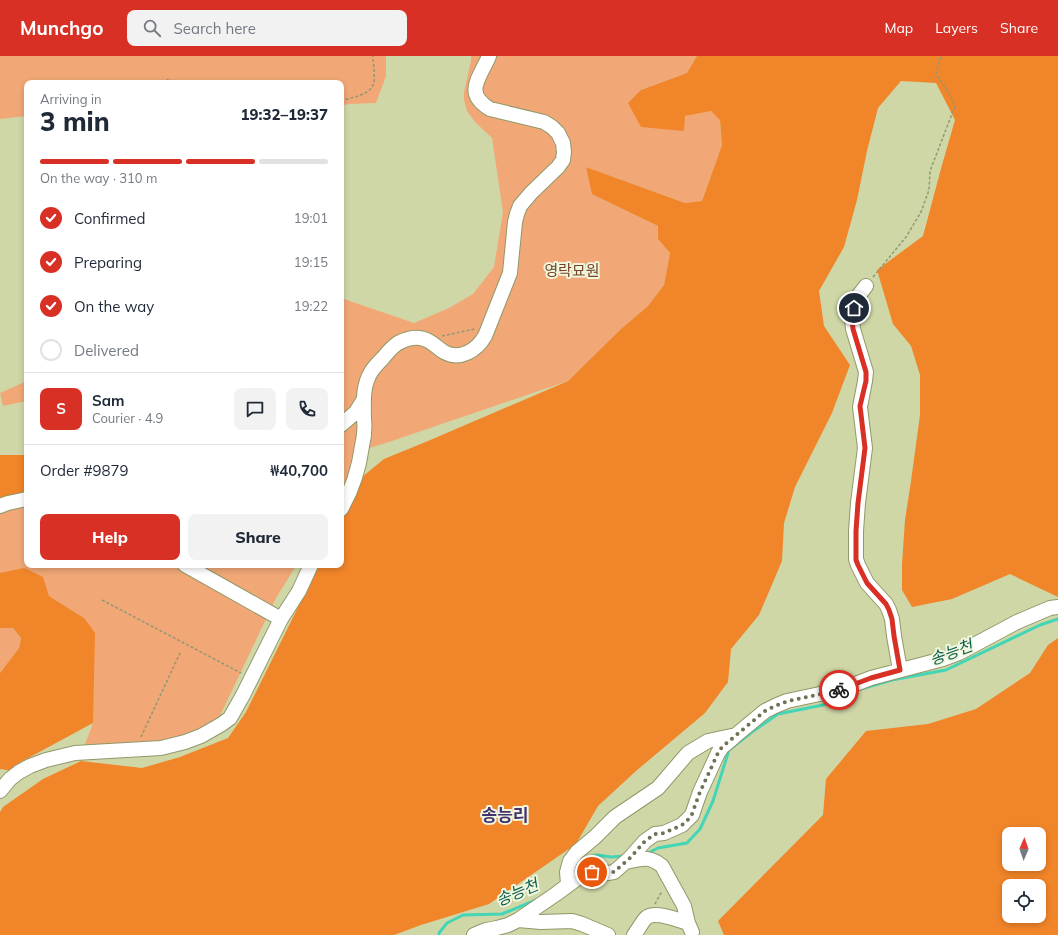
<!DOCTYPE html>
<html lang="en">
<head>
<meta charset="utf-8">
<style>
  body { margin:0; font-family:Mulish,"Noto Sans KR",sans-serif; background:#f2f2f3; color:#1f2937; height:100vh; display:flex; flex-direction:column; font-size:15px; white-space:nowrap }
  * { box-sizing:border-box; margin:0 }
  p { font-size:13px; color:#747a83 }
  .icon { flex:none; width:22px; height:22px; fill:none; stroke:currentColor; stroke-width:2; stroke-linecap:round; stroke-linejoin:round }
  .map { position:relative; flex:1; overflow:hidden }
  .details { position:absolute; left:24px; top:24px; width:320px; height:488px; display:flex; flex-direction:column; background:#fff; border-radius:8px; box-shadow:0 2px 6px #0003 }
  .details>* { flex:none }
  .needle { width:26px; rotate:2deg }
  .tools { position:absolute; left:1002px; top:771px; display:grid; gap:8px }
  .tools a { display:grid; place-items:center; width:44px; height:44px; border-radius:8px; background:#fff; box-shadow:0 2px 6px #0003; font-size:20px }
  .pin { position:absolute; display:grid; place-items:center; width:34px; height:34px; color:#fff; margin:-17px; border:2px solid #fff; border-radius:50%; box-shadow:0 1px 4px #0007 }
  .courier { position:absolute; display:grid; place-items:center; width:40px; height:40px; margin:-20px; border:3px solid #d93025; border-radius:50%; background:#fff; color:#222; box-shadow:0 1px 5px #0007 }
  .headline em { font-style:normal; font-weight:800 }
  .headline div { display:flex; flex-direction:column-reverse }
  .headline { display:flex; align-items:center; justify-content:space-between; height:68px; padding:0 16px }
  h1 { font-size:26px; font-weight:800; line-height:30px }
  .bar { display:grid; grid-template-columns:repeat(4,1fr); gap:6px 4px; align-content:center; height:48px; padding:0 16px }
  .bar i { height:5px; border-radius:3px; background:#e0e1e3 }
  .bar .selected { background:#d93025 }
  .bar p { grid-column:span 4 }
  .line { display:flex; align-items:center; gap:10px; padding:0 16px; border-top:1px solid #e0e1e3 }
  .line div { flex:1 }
  .round { display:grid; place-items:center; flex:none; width:42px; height:42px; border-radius:8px; background:#f2f2f3 }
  ol { padding:0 16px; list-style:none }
  li { display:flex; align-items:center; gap:12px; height:44px }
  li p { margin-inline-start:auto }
  li .icon { padding:4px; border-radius:50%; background:#d93025; color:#fff; stroke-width:4 }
  li:last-child { color:#747a83 }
  li i { width:22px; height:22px; border:2px solid #e0e1e3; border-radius:50% }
  .action { display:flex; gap:8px; margin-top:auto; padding:8px 16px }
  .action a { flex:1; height:46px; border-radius:8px; background:#d93025; color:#fff; font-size:16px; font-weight:800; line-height:46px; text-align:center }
  .action a+a { background:#f2f2f3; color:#1f2937 }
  header { display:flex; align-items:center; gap:24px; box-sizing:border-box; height:56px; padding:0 20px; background:#d93025; color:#fff }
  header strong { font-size:19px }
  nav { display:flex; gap:22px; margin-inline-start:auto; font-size:14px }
  .search { width:280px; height:36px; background:#f2f2f3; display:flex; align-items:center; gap:10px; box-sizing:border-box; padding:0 14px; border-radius:8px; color:#747a83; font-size:15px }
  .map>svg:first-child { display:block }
  .green { fill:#f1a876 }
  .forest { fill:#f18529; fill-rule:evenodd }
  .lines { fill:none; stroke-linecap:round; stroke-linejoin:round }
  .stream { stroke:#43d5b5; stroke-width:3 }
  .minor-casing { stroke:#91986a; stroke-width:16 }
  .path { stroke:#929773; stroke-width:1.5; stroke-dasharray:3 2; stroke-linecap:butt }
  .minor { stroke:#fff; stroke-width:14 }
  .done { stroke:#6e7355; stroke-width:4; stroke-dasharray:0 7.2 }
  .route { stroke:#d93025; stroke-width:5 }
  .labels { text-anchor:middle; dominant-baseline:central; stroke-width:4; stroke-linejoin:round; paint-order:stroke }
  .park-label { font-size:15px; fill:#724524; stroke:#f1f6de }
  .water-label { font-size:16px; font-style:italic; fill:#0e5f4f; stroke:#f1f6de }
  .quarter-label { font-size:17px; font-weight:bold; fill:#45336f; stroke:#f1f6de }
</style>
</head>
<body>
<header>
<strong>Munchgo</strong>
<div class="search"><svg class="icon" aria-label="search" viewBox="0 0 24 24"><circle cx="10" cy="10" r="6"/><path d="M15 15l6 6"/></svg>Search here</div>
<nav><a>Map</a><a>Layers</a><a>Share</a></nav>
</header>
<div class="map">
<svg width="1058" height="879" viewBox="0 0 1058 879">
  <rect width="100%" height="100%" fill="#d0d7a7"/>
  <path class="green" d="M0 0H386V20L376 47 348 48 341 50V27H27V60L0 63Z
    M471 0H697L687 17 641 34 684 75V60L711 55 720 63 722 89 702 145 685 147 586 111 593 138 658 170V183L670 197 664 229 648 250 621 273 568 325 389 386 356 396 346 432 341 440V242L414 267 449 252 473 238 494 211 503 156 492 82 475 66 467 55 464 44V36L471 5Z
    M27 325V345L3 350 0 337Z
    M27 439V509H294V513L276 542 218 664 197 677 145 690 84 691 93 667 84 562 49 540 2 517H0V446Z
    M0 572H13L21 582 19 592 0 617Z"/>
  <path class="forest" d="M697 0H1058V541L1010 518 952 543 912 551 902 534V508L905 464 911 425 920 359V319L911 290 893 268 877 214 923 180 942 109 955 64 936 27 901 25 878 52 867 95 857 144 844 191 819 235 824 270 850 309 832 357 795 431 784 467 782 505 759 559 731 593 728 626 705 657 636 715 598 750 576 788 489 848 421 869 394 879H0V756L3 751 43 723 81 705 142 712 180 701 228 682 246 656 319 509H341V464L362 421 384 403 428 385 568 325 621 273 648 250 664 229 670 197 658 183V170L592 138 586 111 685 147 702 145 722 89 720 64 711 55 685 60 684 75 641 71 628 47 641 34 687 17Z
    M0 399H27V439L0 446Z
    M24 512 43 521 49 540 84 562 90 570 95 577 93 667 19 707 12 715 0 713V617L19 592 21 582 13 572H0V517Z
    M1058 582V879H724L718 865 823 759 826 723 866 675 928 668 976 653 1030 617 1048 589ZM1009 778H1039V808H1009ZM1009 830H1039V860H1009Z"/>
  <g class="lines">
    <path class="stream" d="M861 633 892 624 946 614 1040 569 1058 563
      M646 798 658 792 687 787 700 773 713 745 729 694 752 676 778 658 823 649 847 639
      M575 816 587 802 597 799 611 801 625 800
      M439 879V877L447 867 463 859 502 858 536 844"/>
    <defs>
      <path id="minor" d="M866 230 859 239 853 252 852 263 853 273 866 316 865 325 860 351 865 392 858 447 856 475V503L858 509 867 527 886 548 889 554 892 563 894 580 900 614
        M341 369 356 356 364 343
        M0 450 8 447 27 443
        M341 453C352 434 359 413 362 390 364 382 365 372 364 363 364 347 362 331 371 316 374 311 379 306 383 302 387 297 392 291 398 287 406 283 415 280 424 283 431 285 438 292 444 296 460 305 477 294 485 280L510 217 515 166 517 158 520 150 531 137 558 111 563 104 564 96 563 87 558 77 552 71 544 66 490 53C463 37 480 22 489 0
        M185 509 281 563
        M0 735 10 723 19 716 30 710 46 704 75 697 161 692 185 686 201 680 222 668 230 662 243 639 281 563 299 535 311 509
        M626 806C641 803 649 799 662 810L684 850 688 867 692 876
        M568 828 567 816 570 805 577 796 595 781 615 761 658 732 688 697 708 685 736 679 765 655 775 650 787 645 843 633 871 622 943 603 959 597 1017 566 1050 552 1058 551
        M518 864 541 866 572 865 582 868 608 879
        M474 879 486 874 497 872 508 869 518 864 556 838 579 821 586 817 593 816 601 818 614 816 630 802 645 785 655 778 664 777 682 769 692 759 700 736 718 697 722 691 734 681
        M634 879C638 874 643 864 647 861 657 855 678 864 688 867"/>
    </defs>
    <use href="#minor" class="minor-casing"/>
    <path class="path" d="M167 23 171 27
      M341 45C352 41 373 39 374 25 375 17 373 8 373 0
      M873 221 906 181 921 156 929 134 930 115 955 50 949 37 936 18 941 0
      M442 280 475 273
      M102 544 241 617
      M141 681 180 597
      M655 848 662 835"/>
    <use href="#minor" class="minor"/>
  </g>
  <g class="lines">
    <path class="done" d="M592 816 601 818 614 816 630 802 645 785 655 778 664 777 682 769 687 765 692 758 700 736 718 697 722 691 765 655 775 650 788 645 839 634"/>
    <path class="route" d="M839 634 871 622 900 614 894 580 892 563 889 554 886 548 867 527 858 509 856 504V475L858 447 865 392 860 350 866 325V316L853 273 852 263 854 252"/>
  </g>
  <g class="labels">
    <g class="park-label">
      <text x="572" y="214">영락묘원</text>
    </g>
    <g class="water-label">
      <text transform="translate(951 596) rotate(-20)">송능천</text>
      <text transform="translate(517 836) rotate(-23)">송능천</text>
    </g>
    <g class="quarter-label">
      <text x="505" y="758">송능리</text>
    </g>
  </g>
</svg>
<div class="tools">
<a><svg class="needle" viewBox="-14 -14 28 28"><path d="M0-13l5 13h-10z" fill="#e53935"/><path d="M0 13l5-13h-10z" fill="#747a83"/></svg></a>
<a><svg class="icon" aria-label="locate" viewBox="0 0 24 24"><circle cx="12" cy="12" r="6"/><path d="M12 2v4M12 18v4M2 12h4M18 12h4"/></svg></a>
</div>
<div class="pin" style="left:592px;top:816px;background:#ea580c"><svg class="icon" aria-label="bag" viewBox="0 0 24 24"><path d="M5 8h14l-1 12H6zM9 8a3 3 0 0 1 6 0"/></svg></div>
<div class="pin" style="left:854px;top:252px;background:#1f2937"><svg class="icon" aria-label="home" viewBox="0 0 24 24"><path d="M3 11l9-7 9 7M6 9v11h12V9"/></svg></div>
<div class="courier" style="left:839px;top:634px"><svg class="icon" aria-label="bike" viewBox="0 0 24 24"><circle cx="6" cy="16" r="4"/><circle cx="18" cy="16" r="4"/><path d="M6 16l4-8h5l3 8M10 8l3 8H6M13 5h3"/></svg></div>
<section class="details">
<div class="headline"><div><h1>3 min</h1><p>Arriving in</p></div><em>19:32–19:37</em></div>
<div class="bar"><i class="selected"></i><i class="selected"></i><i class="selected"></i><i></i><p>On the way · 310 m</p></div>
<ol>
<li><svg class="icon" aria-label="check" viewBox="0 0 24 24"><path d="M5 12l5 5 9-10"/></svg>Confirmed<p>19:01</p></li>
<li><svg class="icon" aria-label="check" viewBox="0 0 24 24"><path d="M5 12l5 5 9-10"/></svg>Preparing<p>19:15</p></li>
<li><svg class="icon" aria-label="check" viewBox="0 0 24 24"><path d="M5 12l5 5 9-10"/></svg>On the way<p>19:22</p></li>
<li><i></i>Delivered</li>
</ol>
<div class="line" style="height:72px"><b class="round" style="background:#d93025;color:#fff">S</b><div><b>Sam</b><p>Courier · 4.9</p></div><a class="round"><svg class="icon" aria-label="chat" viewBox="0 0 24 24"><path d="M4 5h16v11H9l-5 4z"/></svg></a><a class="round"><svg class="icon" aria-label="phone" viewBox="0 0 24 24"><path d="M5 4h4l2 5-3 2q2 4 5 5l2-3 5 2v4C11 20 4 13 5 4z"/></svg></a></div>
<div class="line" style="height:52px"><div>Order #9879</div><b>₩40,700</b></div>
<div class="action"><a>Help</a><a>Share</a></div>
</section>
</div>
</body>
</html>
